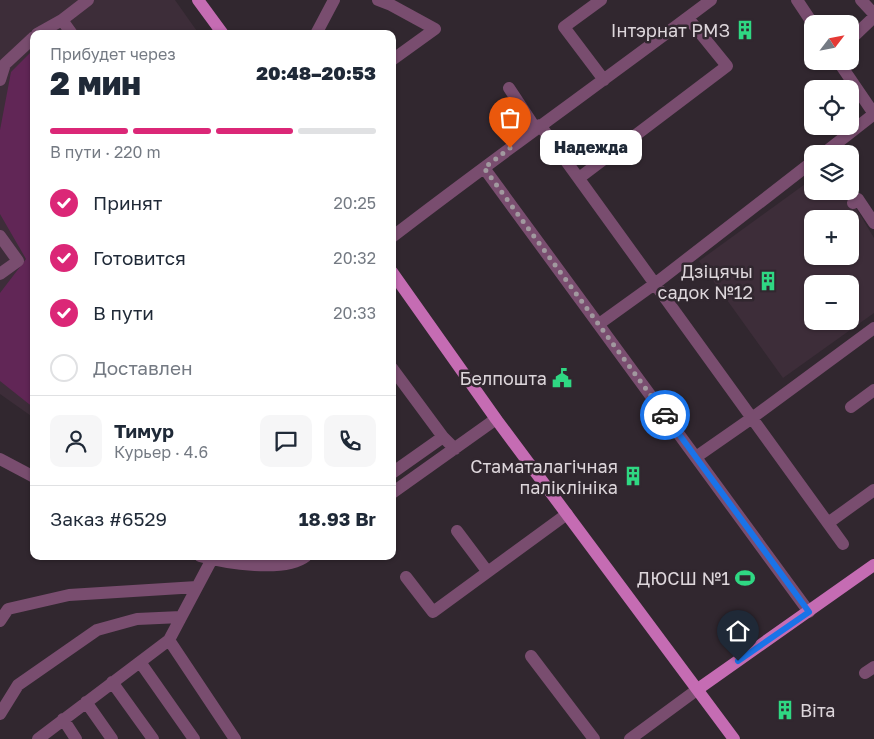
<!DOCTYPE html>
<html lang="ru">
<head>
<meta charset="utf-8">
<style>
  body { margin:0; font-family:"Golos Text",sans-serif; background:#f6f6f7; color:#1f2937; height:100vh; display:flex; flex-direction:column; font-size:19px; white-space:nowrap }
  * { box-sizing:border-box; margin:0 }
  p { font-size:16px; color:#747a83 }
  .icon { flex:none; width:28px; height:28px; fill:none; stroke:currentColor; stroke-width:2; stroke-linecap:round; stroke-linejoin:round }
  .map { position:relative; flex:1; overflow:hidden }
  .side { position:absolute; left:30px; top:30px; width:366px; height:530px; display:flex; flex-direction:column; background:#fff; border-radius:10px; box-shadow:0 1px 4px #0004 }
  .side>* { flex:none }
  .needle { width:32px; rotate:58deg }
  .buttons { position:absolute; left:804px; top:15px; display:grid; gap:10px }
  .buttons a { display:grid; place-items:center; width:55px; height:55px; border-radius:10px; background:#fff; box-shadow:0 1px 4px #0004; font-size:25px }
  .pin { position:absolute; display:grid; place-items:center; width:42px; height:42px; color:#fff; margin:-51px -21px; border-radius:50% 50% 50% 0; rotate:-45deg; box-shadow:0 0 5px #0007 }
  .pin .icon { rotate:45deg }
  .courier { position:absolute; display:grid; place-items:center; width:50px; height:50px; margin:-25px; border:4px solid #1a73e8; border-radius:50%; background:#fff; color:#222; box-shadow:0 1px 6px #0007 }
  .bubble { position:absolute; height:35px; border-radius:10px; background:#fff; box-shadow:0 1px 4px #0004; font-size:16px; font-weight:800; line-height:35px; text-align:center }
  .headline em { font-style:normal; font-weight:800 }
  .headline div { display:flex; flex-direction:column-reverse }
  .headline { display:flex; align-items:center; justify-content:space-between; height:85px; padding:0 20px }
  h1 { font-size:32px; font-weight:800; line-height:38px }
  .bar { display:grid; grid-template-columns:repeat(4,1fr); gap:8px 5px; align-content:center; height:60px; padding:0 20px }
  .bar i { height:6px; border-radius:4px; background:#e0e1e3 }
  .bar .active { background:#db2777 }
  .bar p { grid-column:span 4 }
  .line { display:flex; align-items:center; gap:12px; padding:0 20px; border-top:1px solid #e0e1e3 }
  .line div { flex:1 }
  .round { display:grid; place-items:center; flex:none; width:52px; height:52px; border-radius:10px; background:#f6f6f7 }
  ol { padding:0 20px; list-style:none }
  li { display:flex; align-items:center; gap:15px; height:55px }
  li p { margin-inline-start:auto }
  li .icon { padding:5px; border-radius:50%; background:#db2777; color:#fff; stroke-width:4 }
  li:last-child { color:#747a83 }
  li i { width:28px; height:28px; border:2px solid #e0e1e3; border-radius:50% }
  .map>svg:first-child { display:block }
  .built { fill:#3d2d39; fill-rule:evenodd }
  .green { fill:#612656 }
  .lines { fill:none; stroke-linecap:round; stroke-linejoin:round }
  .minor { stroke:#794d6f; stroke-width:12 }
  .major { stroke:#c56cb3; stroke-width:12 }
  .done { stroke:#a1999f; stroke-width:5; stroke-dasharray:0 9 }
  .route { stroke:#1a73e8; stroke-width:6 }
  .labels { text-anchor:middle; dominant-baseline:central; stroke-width:5; stroke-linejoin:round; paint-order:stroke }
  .poi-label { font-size:18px; fill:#ddd6db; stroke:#31272f; text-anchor:end }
</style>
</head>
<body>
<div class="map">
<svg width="874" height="739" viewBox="0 0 874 739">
  <rect width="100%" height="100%" fill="#31272f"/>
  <path class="built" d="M0 0H175L199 34H34V418L0 394Z
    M812 179V191H846L874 238V313L783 378 699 261ZM812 219H850V256H812ZM812 284H850V321H812Z"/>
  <path class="green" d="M34 49V408L0 381V293L26 259 0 214V130L11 72Z"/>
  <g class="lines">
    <path class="minor" d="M378 0 391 5 435 29 392 60
      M601 0 564 27 604 80
      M797 0 813 24
      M861 0 874 14
      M62 20 72 34
      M37 34 62 20 88 0
      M316 34 334 0
      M850 40 874 17
      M838 61 874 114
      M0 80 5 64 34 37
      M509 88 536 129
      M540 125 843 544
      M823 154 874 114
      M484 168 809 612
      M579 178 727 66 688 18
      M853 203 858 199 874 223
      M0 236 18 261 0 274
      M392 237C497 156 605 80 711 0
      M599 324 656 283 812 162
      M392 368 443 437 455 449
      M851 407 874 390
      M696 457 752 418 874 328
      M0 459 34 477
      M392 473 443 437
      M392 493 496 419
      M828 523 874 490
      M457 531 487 571
      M200 556C225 563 285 573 306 556
      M406 577 433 612 567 514
      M0 621 8 609 69 595 197 587
      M169 640 235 739
      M531 656 594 739
      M140 662 194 739
      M865 673 874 667
      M112 682 153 739
      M86 702 112 739
      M0 714 18 685 97 630 137 619 181 617
      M63 719 76 739
      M38 739 169 640 212 559
      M630 739 698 689"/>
    <path class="major" d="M198 0 223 34
      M392 272 496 419 734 739
      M698 689 874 565"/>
  </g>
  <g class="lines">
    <path class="done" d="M510 148 484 168 665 415"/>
    <path class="route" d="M665 415 809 612 738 661"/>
  </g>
  <defs>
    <symbol id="building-bare" viewBox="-9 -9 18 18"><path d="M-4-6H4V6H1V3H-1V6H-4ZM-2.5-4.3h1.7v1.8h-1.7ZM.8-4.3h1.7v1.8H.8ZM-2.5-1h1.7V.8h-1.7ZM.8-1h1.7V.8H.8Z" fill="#2fd883" stroke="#31272f" stroke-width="2.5" paint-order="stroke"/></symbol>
    <symbol id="civic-bare" viewBox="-9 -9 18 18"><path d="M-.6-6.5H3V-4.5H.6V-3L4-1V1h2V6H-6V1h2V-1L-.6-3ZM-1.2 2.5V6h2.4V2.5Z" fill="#2fd883" stroke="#31272f" stroke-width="2.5" paint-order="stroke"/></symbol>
    <symbol id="stadium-bare" viewBox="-9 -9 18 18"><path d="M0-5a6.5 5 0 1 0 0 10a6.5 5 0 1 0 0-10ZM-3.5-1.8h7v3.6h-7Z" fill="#2fd883" stroke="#31272f" stroke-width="2.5" paint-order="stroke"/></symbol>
  </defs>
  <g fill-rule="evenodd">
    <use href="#building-bare" x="731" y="16" width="28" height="28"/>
    <use href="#building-bare" x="754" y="267" width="28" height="28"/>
    <use href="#civic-bare" x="548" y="364" width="28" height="28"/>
    <use href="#building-bare" x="619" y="462" width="28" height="28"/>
    <use href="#stadium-bare" x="731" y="564" width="28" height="28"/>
    <use href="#building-bare" x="771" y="696" width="28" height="28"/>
  </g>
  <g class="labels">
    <g class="poi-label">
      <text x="730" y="30">Інтэрнат РМЗ</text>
      <text x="753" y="271">Дзіцячы<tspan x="753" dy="21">садок №12</tspan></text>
      <text x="547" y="378">Белпошта</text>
      <text x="618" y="466">Стаматалагічная<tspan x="618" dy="21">паліклініка</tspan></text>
      <text x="730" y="578">ДЮСШ №1</text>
      <text x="800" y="710" text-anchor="start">Віта</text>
    </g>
  </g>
</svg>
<div class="buttons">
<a><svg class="needle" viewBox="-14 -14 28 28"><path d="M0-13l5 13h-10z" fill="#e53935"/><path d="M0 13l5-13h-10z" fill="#747a83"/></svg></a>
<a><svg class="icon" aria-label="locate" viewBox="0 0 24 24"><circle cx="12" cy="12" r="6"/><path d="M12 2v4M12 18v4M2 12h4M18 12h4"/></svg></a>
<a><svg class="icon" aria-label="layers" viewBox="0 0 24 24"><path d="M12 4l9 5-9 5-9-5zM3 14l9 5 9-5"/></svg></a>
<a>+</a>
<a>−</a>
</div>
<div class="pin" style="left:510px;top:148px;background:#ea580c"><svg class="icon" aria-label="bag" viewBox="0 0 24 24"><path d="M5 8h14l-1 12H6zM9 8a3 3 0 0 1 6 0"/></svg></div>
<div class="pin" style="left:738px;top:661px;background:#1f2937"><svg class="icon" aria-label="home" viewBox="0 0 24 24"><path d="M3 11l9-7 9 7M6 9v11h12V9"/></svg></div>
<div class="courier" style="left:665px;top:415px"><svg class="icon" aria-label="car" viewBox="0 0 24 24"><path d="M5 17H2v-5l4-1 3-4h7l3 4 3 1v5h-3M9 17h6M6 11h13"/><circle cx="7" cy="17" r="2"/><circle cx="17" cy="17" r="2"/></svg></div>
<div class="bubble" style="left:540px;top:130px;width:102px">Надежда</div>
<section class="side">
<div class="headline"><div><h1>2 мин</h1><p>Прибудет через</p></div><em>20:48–20:53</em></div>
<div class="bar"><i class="active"></i><i class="active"></i><i class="active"></i><i></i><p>В пути · 220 m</p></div>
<ol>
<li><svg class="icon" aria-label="check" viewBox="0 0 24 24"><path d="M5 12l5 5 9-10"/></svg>Принят<p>20:25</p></li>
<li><svg class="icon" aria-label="check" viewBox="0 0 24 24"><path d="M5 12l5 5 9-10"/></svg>Готовится<p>20:32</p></li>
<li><svg class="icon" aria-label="check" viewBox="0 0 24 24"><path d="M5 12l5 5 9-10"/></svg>В пути<p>20:33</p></li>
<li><i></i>Доставлен</li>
</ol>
<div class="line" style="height:90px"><a class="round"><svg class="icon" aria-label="person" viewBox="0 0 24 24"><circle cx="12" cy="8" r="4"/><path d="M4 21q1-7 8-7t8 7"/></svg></a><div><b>Тимур</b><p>Курьер · 4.6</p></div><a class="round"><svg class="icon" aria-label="chat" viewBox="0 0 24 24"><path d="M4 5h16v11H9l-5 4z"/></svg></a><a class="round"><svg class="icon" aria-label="phone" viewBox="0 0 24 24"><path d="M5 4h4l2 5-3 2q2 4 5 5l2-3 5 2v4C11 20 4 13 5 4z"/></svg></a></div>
<div class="line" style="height:65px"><div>Заказ #6529</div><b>18.93 Br</b></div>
</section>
</div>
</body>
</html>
